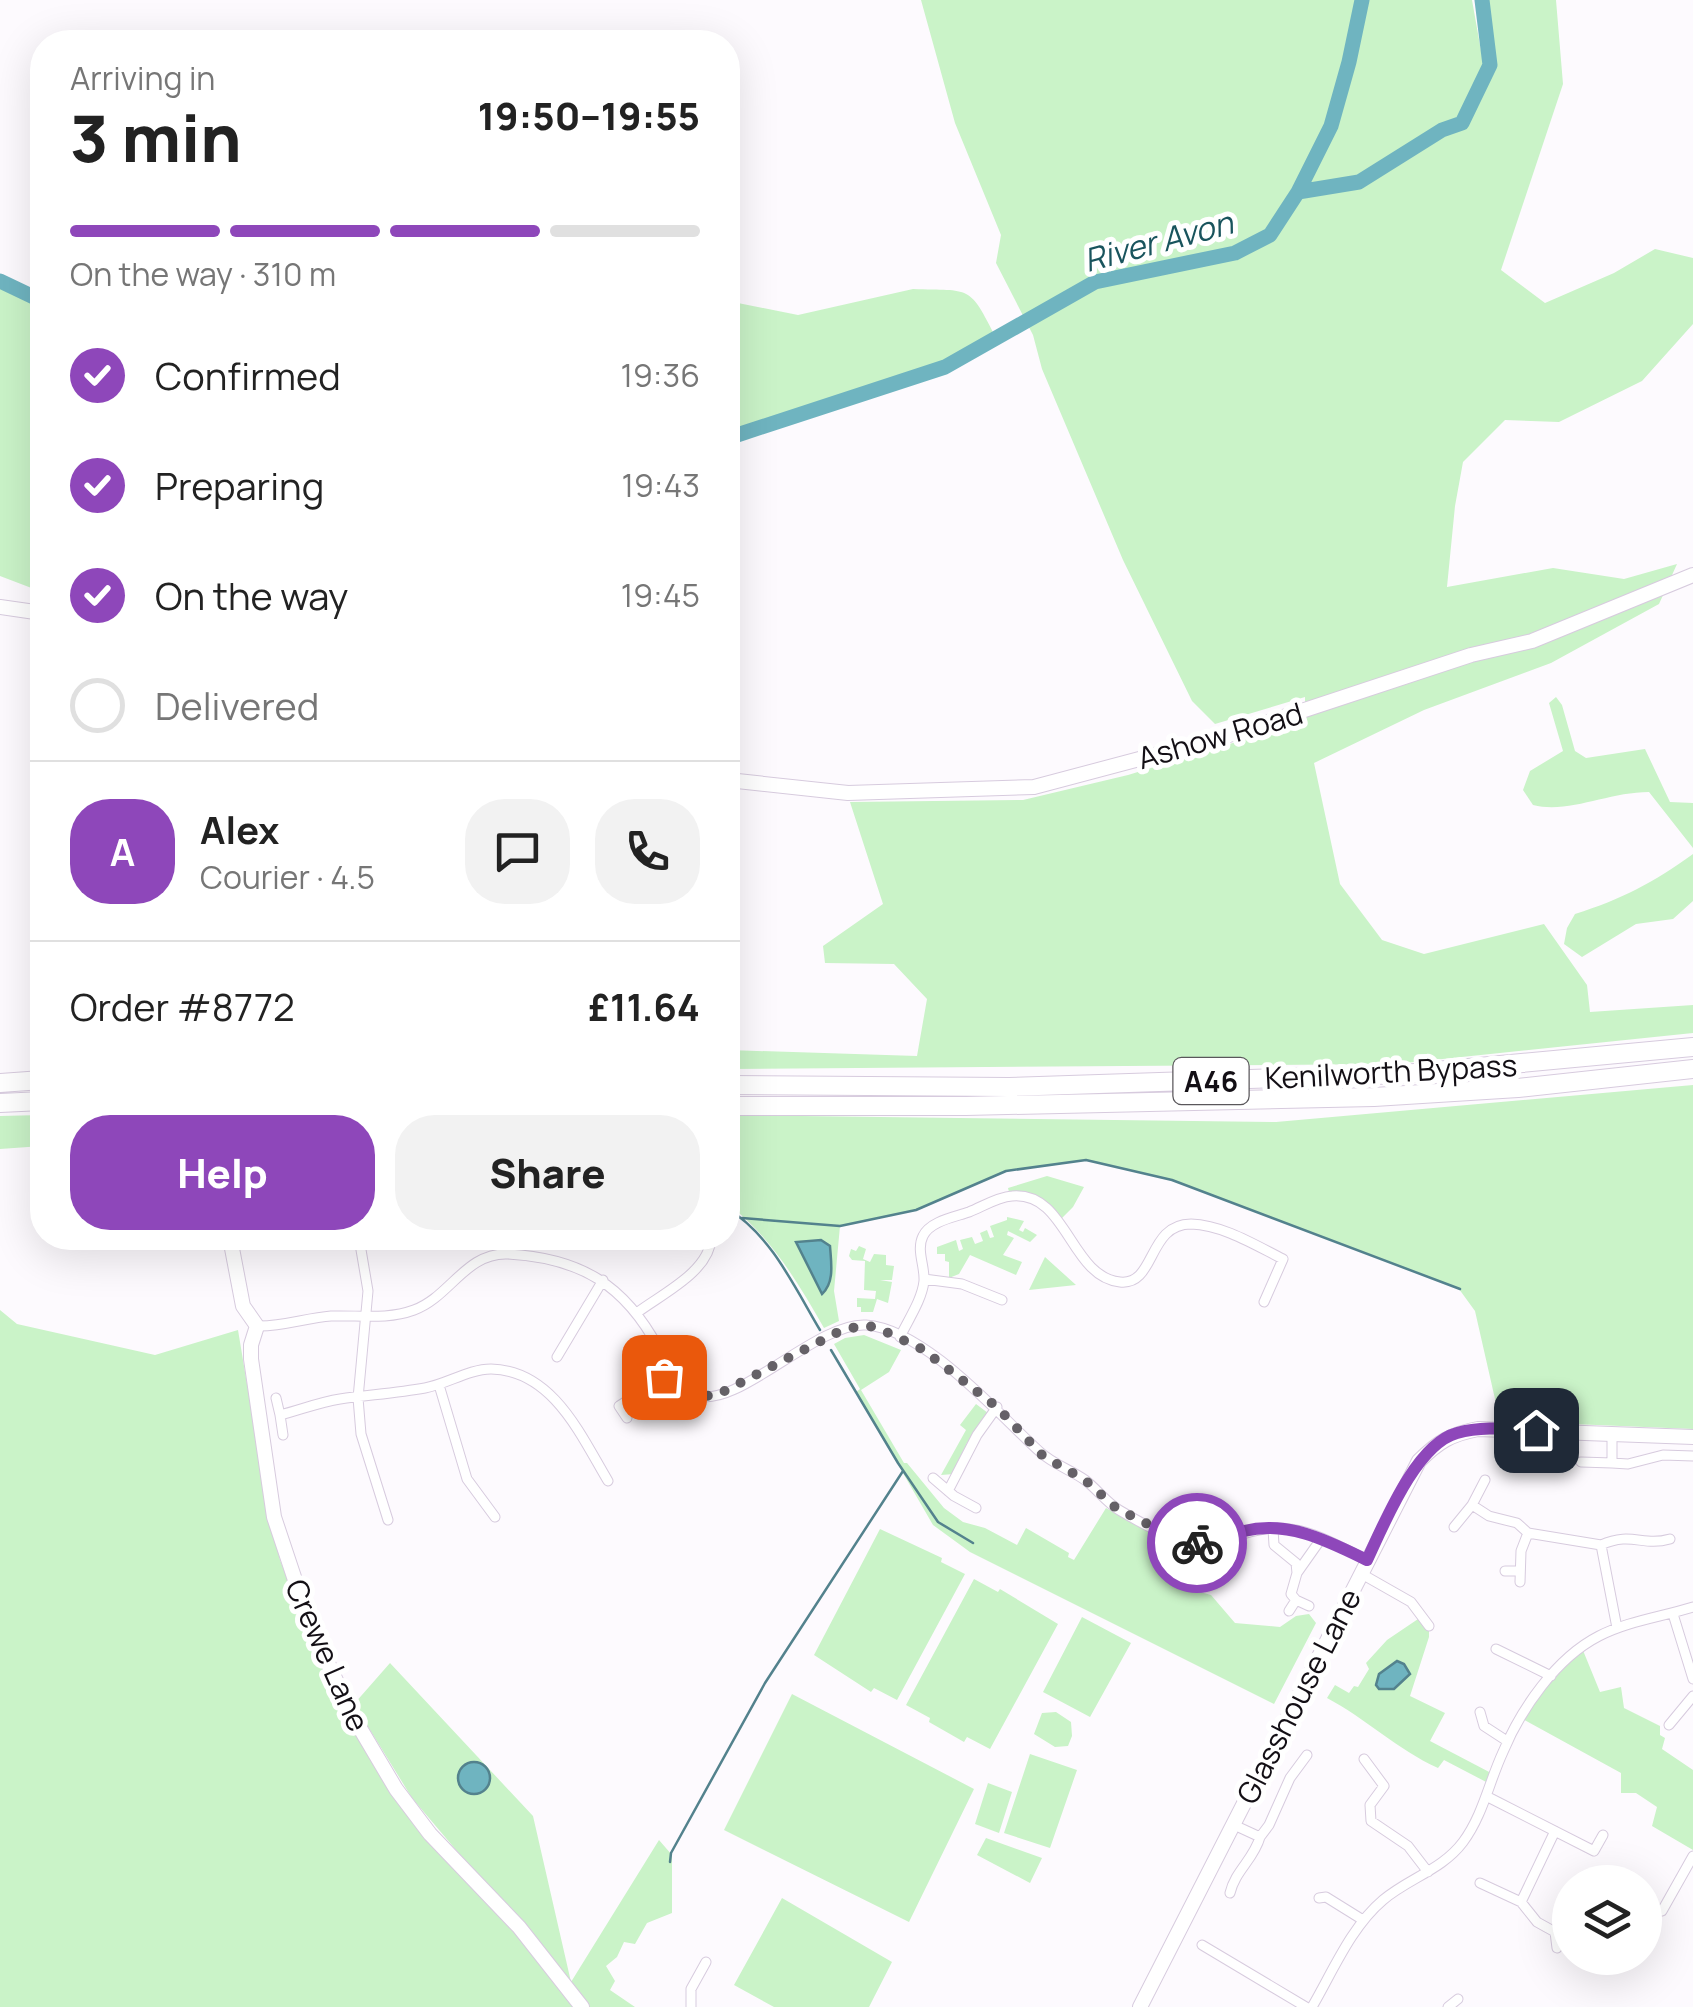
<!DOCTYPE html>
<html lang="en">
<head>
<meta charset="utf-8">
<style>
  body { margin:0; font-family:Manrope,sans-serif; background:#f2f2f2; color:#222; height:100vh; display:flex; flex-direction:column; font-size:38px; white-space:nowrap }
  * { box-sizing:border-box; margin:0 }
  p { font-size:32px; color:#767676 }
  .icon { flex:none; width:55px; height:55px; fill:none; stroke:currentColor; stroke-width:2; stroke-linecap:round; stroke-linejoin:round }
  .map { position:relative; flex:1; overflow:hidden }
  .sheet { position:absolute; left:30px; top:30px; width:710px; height:1220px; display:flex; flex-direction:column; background:#fff; border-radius:40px; box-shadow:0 10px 40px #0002 }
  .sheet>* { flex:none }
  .fabs { position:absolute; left:1552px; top:1865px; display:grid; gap:20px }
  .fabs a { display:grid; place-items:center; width:110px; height:110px; border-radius:50%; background:#fff; box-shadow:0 10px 40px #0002; font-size:50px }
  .pin { position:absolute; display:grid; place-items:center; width:85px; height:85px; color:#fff; margin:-42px; border-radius:20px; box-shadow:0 5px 15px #0006 }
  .courier { position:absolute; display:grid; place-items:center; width:100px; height:100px; margin:-50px; border:8px solid #8e47ba; border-radius:50%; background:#fff; color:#222; box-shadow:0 2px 12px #0007 }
  .overview em { font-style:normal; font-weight:800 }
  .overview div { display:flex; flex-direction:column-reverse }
  .overview { display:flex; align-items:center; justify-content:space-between; height:170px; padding:0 40px }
  h1 { font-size:65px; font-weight:800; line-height:75px }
  .bar { display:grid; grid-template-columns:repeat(4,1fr); gap:15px 10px; align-content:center; height:120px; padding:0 40px }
  .bar i { height:12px; border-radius:8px; background:#e0e0e0 }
  .bar .current { background:#8e47ba }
  .bar p { grid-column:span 4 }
  .line { display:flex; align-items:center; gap:25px; padding:0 40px; border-top:2px solid #e0e0e0 }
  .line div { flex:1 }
  .round { display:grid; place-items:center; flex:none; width:105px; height:105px; border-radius:40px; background:#f2f2f2 }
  ol { padding:0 40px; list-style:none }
  li { display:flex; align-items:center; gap:30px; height:110px }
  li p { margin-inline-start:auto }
  li .icon { padding:10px; border-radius:50%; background:#8e47ba; color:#fff; stroke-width:4 }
  li:last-child { color:#767676 }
  li i { width:55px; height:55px; border:5px solid #e0e0e0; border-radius:50% }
  .primary-button { display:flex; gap:20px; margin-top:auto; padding:20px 40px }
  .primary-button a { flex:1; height:115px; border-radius:40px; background:#8e47ba; color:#fff; font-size:40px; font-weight:800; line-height:115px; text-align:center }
  .primary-button a+a { background:#f2f2f2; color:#222 }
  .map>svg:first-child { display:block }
  .green { fill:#caf3c8 }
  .water { fill:#6fb4c0; stroke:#53828d; stroke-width:2.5 }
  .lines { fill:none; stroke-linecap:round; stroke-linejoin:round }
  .stream { stroke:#53828d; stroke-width:2.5 }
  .river { stroke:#6fb4c0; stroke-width:15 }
  .street-casing { stroke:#d7cbde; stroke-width:11 }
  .secondary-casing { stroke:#d7cbde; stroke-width:16 }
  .highway-casing { stroke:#d7cbde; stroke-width:20 }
  .street { stroke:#fff; stroke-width:9 }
  .secondary { stroke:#fff; stroke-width:14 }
  .highway { stroke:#fff; stroke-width:18 }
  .done { stroke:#656167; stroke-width:10; stroke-dasharray:0 18 }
  .route { stroke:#8e47ba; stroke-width:12 }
  .labels { text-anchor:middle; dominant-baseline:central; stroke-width:10; stroke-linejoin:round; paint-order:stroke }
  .shield { fill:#fff; stroke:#5a575b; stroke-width:2.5 }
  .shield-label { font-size:28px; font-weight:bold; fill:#130f15 }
  .street-label { font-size:30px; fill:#130f15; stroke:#fff }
  .water-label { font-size:32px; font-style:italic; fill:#19545d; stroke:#fff }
</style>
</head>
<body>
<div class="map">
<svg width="1693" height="2007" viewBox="0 0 1693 2007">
  <rect width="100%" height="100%" fill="#fdfafe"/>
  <path class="green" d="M921 0H1472L1483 62 1478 90 1490 65 1482 0H1556L1563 84 1501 270 1545 303 1614 273 1655 249 1693 258V324L1642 381 1559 422 1505 420 1463 462 1455 506 1447 587 1553 568 1624 579 1677 564 1659 604 1551 663 1424 710 1314 763 1340 884 1382 940 1424 954 1544 924 1587 985 1590 1012 1693 1005V1033L1395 1064 728 1069V1050L917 1056 927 999 894 964 825 963 823 946 883 904 850 802 1023 800 1128 775 1305 721V697L1215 724 1192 701 1123 560 1042 369 1033 335 996 263 1001 235 955 123Z
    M0 281 42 301V592L0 576Z
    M913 289C971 291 969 284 996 338L945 367 728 438V301L798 315Z
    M1556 697 1562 705 1575 751 1586 758 1645 749 1670 802 1693 803V848L1649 792C1608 792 1569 814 1533 805L1523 790 1530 771 1563 751 1549 703Z
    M1693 854V901L1673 919 1636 924 1582 957 1564 944 1567 928 1575 914C1622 899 1653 883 1693 854Z
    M1693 1085V1429L1500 1421 1475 1311 1459 1289 1172 1180 1086 1160 1006 1171 916 1210 840 1226 834 1291 839 1321 824 1328C797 1281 771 1237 728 1204V1115L1276 1122Z
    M42 1115V1146L0 1149V1116Z
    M1047 1176 1084 1187 1073 1207 1059 1221 1039 1204 1010 1196 1008 1188Z
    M1007 1217 1024 1221 1019 1230 1023 1232 1025 1228 1037 1235 1030 1242 1008 1231 1007 1235 1014 1238 1003 1255 1022 1262 1016 1275 970 1255 959 1274 949 1278V1262L945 1261V1254H937V1247L956 1240 959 1251 963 1249 960 1240 972 1237 975 1244 983 1241 980 1233 987 1230 990 1238 994 1237 990 1226 1007 1220Z
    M859 1246 866 1249 863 1259 870 1262 874 1254 886 1255V1265L894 1266 892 1280H880L892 1282 888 1303 877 1299 873 1312H861V1307H857V1298L875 1299 876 1291 864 1290 865 1261 852 1260 849 1256 851 1249 856 1251Z
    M1045 1257 1076 1285 1029 1290Z
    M0 1310 17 1324 155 1355 238 1330 269 1516 280 1560 314 1647 346 1716 394 1797 514 1932 574 2007H0Z
    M864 1335 901 1350 889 1372 861 1390 904 1463H907L944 1508 963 1522 985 1528 1017 1545 1026 1528 1069 1553 1068 1557 1074 1560 1106 1508 1181 1549 1204 1552 1206 1565 1193 1590 1211 1595 1235 1623 1280 1627 1296 1616 1309 1614 1316 1623 1274 1704 970 1552 933 1525 856 1392 860 1389 834 1344 845 1338Z
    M976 1404 988 1413 967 1443 954 1474 941 1475 966 1430 960 1425Z
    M880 1529 942 1558 941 1562 965 1574 897 1700 874 1688 871 1692 814 1655Z
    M974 1579 998 1592 1000 1589 1058 1624 990 1749 967 1737 964 1742 929 1722 930 1718 906 1705Z
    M1082 1617 1131 1643 1090 1717 1043 1692Z
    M1421 1617 1429 1626V1637L1410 1696 1445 1713 1430 1741 1493 1774 1490 1784 1444 1760 1438 1768C1398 1750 1365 1718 1327 1698L1335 1685 1349 1693 1354 1686 1358 1687 1369 1669 1366 1663 1387 1640Z
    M1582 1648 1600 1692 1621 1687 1624 1708 1660 1726V1735L1665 1738 1662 1749 1693 1770V1850L1652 1826 1657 1807 1636 1793H1621V1773L1519 1717 1551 1676Z
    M390 1663 533 1816 571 1982 659 1840 672 1855V1913L647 1923 635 1944 624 1942 617 1957 606 1966 615 1981 610 1990 635 2007H589L412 1798 354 1704Z
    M792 1694 974 1789 909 1922 724 1830Z
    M1056 1712 1071 1722 1072 1736 1068 1746 1055 1747 1034 1734 1042 1713Z
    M1030 1754 1077 1770 1050 1848 1004 1833Z
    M988 1783 1012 1792 999 1833 975 1824Z
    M986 1838 1042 1858 1030 1883 977 1855Z
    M782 1898 892 1962 869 2007H774L734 1985Z"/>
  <path class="water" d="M821 1240 830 1246C831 1262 835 1282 822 1294L796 1242Z
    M1397 1661 1404 1664 1410 1674 1394 1689H1379L1376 1685 1379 1674Z
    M458 1778a16 16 0 1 1 32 0a16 16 0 1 1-32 0Z"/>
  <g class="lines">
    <path class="stream" d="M728 1209C771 1235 795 1288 820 1330
      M742 1218 840 1226 916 1210 1006 1171 1086 1160 1172 1180 1460 1289
      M831 1350 898 1463 938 1522 973 1543
      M670 1862 671 1853 765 1683 903 1471"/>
    <path class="river" d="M1298 192 1331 126 1349 62 1362 0
      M0 281 42 301
      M728 438 945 367 1095 282 1235 253 1270 235 1298 192 1359 182 1442 130 1462 123 1490 65 1482 0"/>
    <defs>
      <path id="street" d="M359 1238 368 1291 358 1398 361 1434 388 1520
        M924 1279 962 1284 1002 1300
        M638 1312C662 1294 710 1271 711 1238
        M257 1326C281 1327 306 1318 331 1316 359 1315 387 1320 414 1310 450 1297 466 1252 508 1254 581 1258 625 1285 659 1349 667 1365 676 1388 695 1395 736 1411 816 1322 866 1325 925 1329 999 1415 1040 1452 1053 1464 1071 1470 1085 1480 1097 1489 1106 1502 1119 1510 1146 1526 1185 1549 1217 1541 1242 1535 1263 1525 1290 1529 1316 1532 1344 1549 1367 1560
        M900 1337C908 1320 922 1300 924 1281 925 1266 916 1250 923 1236 930 1221 955 1217 969 1212 982 1207 997 1197 1012 1196 1067 1191 1070 1277 1120 1282 1156 1286 1147 1224 1191 1224 1223 1225 1255 1245 1283 1259L1264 1302
        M557 1357 603 1280
        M439 1385 467 1479 495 1517
        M276 1398 280 1415
        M627 1418 619 1406 671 1373
        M283 1435 280 1415C300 1410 320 1402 340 1399 368 1395 397 1393 425 1388 447 1384 469 1369 491 1369 553 1370 581 1436 608 1481
        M1612 1435V1463L1628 1464 1663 1455 1693 1456
        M1581 1462 1612 1463
        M933 1478 954 1496 976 1508
        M1485 1480 1472 1505 1489 1516 1517 1523 1528 1533 1601 1545 1617 1628
        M948 1491 977 1435 997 1407
        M1454 1527 1472 1505
        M1273 1529 1274 1545 1296 1563 1297 1573 1291 1594 1296 1600 1289 1611
        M1601 1545C1632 1531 1642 1547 1670 1539
        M1505 1571H1520
        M1297 1573 1321 1539
        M1360 1573 1411 1602 1429 1626
        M1520 1582 1521 1551 1528 1533
        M1296 1600 1309 1606
        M1673 1614 1693 1679
        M1496 1649 1551 1676
        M1480 1712 1484 1726 1507 1741
        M1669 1725 1693 1696
        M1364 1759 1384 1786 1370 1805 1371 1821 1408 1846 1428 1872
        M1486 1796 1594 1851 1603 1835
        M1234 1825 1260 1837 1269 1825 1290 1778 1307 1755
        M1555 1831 1521 1902 1537 1922 1555 1932 1569 1928
        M1480 1883 1521 1902
        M1230 1893C1235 1871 1254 1859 1260 1837
        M1319 1898 1326 1897 1363 1920
        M1662 1911 1693 1856
        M1555 1932 1557 1948
        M1202 1945 1306 2007
        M691 2007V1989L706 1962
        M1312 2007C1333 1971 1351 1927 1383 1900 1409 1878 1442 1870 1463 1842 1483 1815 1489 1782 1503 1752 1521 1709 1556 1658 1599 1636 1628 1621 1661 1617 1693 1607
        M1448 2007 1458 1999"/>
      <path id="secondary" d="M0 607 42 613
        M728 780 848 793 1034 787 1226 736 1471 655 1532 641 1693 575
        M230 1238 243 1306 257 1326 251 1345V1359L274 1517 309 1622 351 1713 396 1789 430 1834 519 1927 582 2007
        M1140 2007 1419 1461C1438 1442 1451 1434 1478 1429L1693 1437"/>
      <path id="highway" d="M0 1083 42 1080
        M728 1085 1009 1087 1404 1074 1693 1047
        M0 1103 42 1101
        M728 1106H966L1374 1097 1518 1088 1693 1069"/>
    </defs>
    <use href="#street" class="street-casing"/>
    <use href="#secondary" class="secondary-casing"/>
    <use href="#highway" class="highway-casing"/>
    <use href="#street" class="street"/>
    <use href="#secondary" class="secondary"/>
    <use href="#highway" class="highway"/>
  </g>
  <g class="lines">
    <path class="done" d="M664 1377 671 1373 693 1395 715 1396 840 1331 864 1325 878 1328 922 1349 997 1407 1043 1456 1085 1480 1116 1508 1177 1539 1197 1543"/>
    <path class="route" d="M1197 1543C1215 1543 1227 1535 1244 1531 1288 1520 1328 1541 1367 1560 1384 1524 1416 1444 1457 1433 1482 1426 1510 1429 1536 1430"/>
  </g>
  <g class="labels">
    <rect class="shield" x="1173.5" y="1058" width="75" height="46" rx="8"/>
    <g class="shield-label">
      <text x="1211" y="1081">A46</text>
    </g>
    <g class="street-label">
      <text transform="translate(1220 735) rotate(-16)">Ashow Road</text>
      <text transform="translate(1391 1071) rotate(-3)">Kenilworth Bypass</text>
      <text transform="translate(328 1655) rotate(66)">Crewe Lane</text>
      <text transform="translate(1298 1696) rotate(-63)">Glasshouse Lane</text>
    </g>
    <g class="water-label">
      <text transform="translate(1158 241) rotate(-15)">River Avon</text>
    </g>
  </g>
</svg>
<div class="fabs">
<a><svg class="icon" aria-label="layers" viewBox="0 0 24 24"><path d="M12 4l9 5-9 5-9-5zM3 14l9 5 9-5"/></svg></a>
</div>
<div class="pin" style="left:664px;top:1377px;background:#ea580c"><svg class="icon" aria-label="bag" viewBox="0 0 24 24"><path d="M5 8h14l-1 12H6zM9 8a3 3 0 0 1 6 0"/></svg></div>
<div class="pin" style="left:1536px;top:1430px;background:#1f2937"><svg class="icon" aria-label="home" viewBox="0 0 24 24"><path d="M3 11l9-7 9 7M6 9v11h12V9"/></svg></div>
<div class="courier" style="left:1197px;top:1543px"><svg class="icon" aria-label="bike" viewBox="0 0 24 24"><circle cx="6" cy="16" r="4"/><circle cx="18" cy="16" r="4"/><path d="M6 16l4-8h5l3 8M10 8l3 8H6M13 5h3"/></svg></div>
<section class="sheet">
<div class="overview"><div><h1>3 min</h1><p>Arriving in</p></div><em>19:50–19:55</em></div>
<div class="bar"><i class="current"></i><i class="current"></i><i class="current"></i><i></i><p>On the way · 310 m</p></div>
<ol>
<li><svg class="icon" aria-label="check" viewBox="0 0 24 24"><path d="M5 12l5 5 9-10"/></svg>Confirmed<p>19:36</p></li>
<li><svg class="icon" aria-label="check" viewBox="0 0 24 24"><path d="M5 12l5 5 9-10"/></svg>Preparing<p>19:43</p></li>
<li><svg class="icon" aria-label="check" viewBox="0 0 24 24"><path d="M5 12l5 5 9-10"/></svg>On the way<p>19:45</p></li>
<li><i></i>Delivered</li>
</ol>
<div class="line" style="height:180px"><b class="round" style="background:#8e47ba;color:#fff">A</b><div><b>Alex</b><p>Courier · 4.5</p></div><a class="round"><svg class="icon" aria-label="chat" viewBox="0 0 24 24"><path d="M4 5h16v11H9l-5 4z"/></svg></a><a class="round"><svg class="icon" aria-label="phone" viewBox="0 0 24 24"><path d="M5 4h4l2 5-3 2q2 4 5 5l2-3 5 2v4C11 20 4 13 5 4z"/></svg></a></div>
<div class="line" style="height:130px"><div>Order #8772</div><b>£11.64</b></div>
<div class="primary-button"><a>Help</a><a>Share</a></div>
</section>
</div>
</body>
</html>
